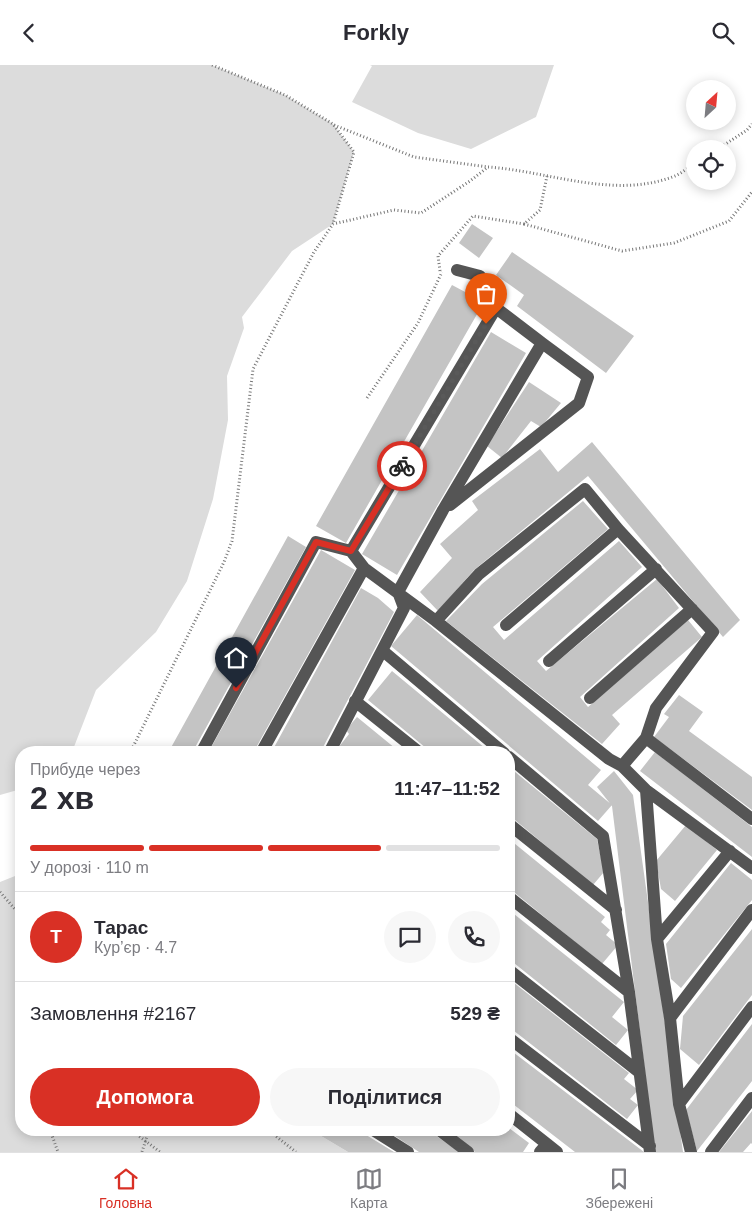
<!DOCTYPE html>
<html lang="uk">
<head>
<meta charset="utf-8">
<style>
  body { margin:0; font-family:Helvetica,sans-serif; background:#f7f7f7; color:#2b2b33; height:100vh; display:flex; flex-direction:column; font-size:19px; white-space:nowrap }
  * { box-sizing:border-box; margin:0 }
  p { font-size:16px; color:#7c7c81 }
  .icon { flex:none; width:28px; height:28px; fill:none; stroke:currentColor; stroke-width:2; stroke-linecap:round; stroke-linejoin:round }
  .map { position:relative; flex:1; overflow:hidden }
  .drawer { position:absolute; left:15px; top:681px; width:500px; height:390px; display:flex; flex-direction:column; background:#fff; border-radius:20px; box-shadow:0 2px 12px #0003 }
  .drawer>* { flex:none }
  .needle { width:32px; rotate:26deg }
  .buttons { position:absolute; left:686px; top:15px; display:grid; gap:10px }
  .buttons a { display:grid; place-items:center; width:50px; height:50px; border-radius:50%; background:#fff; box-shadow:0 2px 12px #0003; font-size:25px }
  .pin { position:absolute; display:grid; place-items:center; width:42px; height:42px; color:#fff; margin:-51px -21px; border-radius:50% 50% 50% 0; rotate:-45deg; box-shadow:0 0 5px #0007 }
  .pin .icon { rotate:45deg }
  .courier { position:absolute; display:grid; place-items:center; width:50px; height:50px; margin:-25px; border:4px solid #d93025; border-radius:50%; background:#fff; color:#222; box-shadow:0 1px 6px #0007 }
  .headline em { font-style:normal; font-weight:700 }
  .headline div { display:flex; flex-direction:column-reverse }
  .headline { display:flex; align-items:center; justify-content:space-between; height:85px; padding:0 15px }
  h1 { font-size:32px; font-weight:700; line-height:38px }
  .bar { display:grid; grid-template-columns:repeat(4,1fr); gap:8px 5px; align-content:center; height:60px; padding:0 15px }
  .bar i { height:6px; border-radius:4px; background:#e1e1e2 }
  .bar .on { background:#d93025 }
  .bar p { grid-column:span 4 }
  .line { display:flex; align-items:center; gap:12px; padding:0 15px; border-top:1px solid #e1e1e2 }
  .line div { flex:1 }
  .round { display:grid; place-items:center; flex:none; width:52px; height:52px; border-radius:26px; background:#f7f7f7 }
  .primary-button { display:flex; gap:10px; margin-top:auto; padding:10px 15px }
  .primary-button a { flex:1; height:58px; border-radius:30px; background:#d93025; color:#fff; font-size:20px; font-weight:700; line-height:58px; text-align:center }
  .primary-button a+a { background:#f7f7f7; color:#2b2b33 }
  header { display:flex; justify-content:space-between; align-items:center; height:65px; padding:0 15px; background:#fff; font-size:22px; font-weight:700 }
  .tabs { display:flex; justify-content:space-around; align-items:center; height:70px; border-top:1px solid #e1e1e2; background:#fff; font-size:14px; color:#7c7c81 }
  .tabs a { display:grid; justify-items:center; gap:2px }
  .tabs .on { color:#d93025 }
  .map>svg:first-child { display:block }
  .green { fill:#dcdcdc }
  .building { fill:#c4c4c4 }
  .lines { fill:none; stroke-linecap:round; stroke-linejoin:round }
  .path { stroke:#777; stroke-width:3; stroke-dasharray:1 2.5; stroke-linecap:butt }
  .minor { stroke:#555; stroke-width:12 }
  .done { stroke:#595959; stroke-width:5; stroke-dasharray:0 9 }
  .route { stroke:#d93025; stroke-width:6 }
</style>
</head>
<body>
<header><svg class="icon" aria-label="back" viewBox="0 0 24 24"><path d="M15 5l-7 7 7 7"/></svg>Forkly<svg class="icon" aria-label="search" viewBox="0 0 24 24"><circle cx="10" cy="10" r="6"/><path d="M15 15l6 6"/></svg></header>
<div class="map">
<svg width="752" height="1087" viewBox="0 0 752 1087">
  <rect width="100%" height="100%" fill="#fff"/>
  <path class="green" d="M0 0H212L285 30 333 59 354 87 333 159 292 186 242 252 244 263 227 311 228 355 213 434 187 516 156 567 96 625 72 687 21 688V724L0 730Z
    M370 0H554L536 52 471 84 418 68 352 37 372 1Z
    M15 811 21 819V1065H311L348 1087H0V817Z"/>
  <path class="building" d="M472 159 493 173 479 193 459 178Z
    M512 187 634 271 606 308 517 241 524 230 496 210Z
    M452 220 484 237 346 478 316 461Z
    M491 267 526 288 397 510 362 489Z
    M529 317 561 338 541 362 531 356 502 393 487 381Z
    M592 377 740 555 723 572 588 411 474 505 438 546 420 527 452 493 440 479 478 445 472 436 540 384 558 407Z
    M583 436 608 464 493 562 504 575 619 476 642 502 537 596 546 606 657 514 679 543 580 632 588 642 688 555 702 572 612 650 620 659 602 679 446 556 482 519Z
    M288 471 306 482 192 688H168Z
    M321 485 355 505 253 688H208Z
    M361 523 378 533 394 547 320 688H271Z
    M417 550 601 705 588 720 612 740 598 756 391 581Z
    M392 606 491 688H432L368 635Z
    M679 630 703 647 689 666 752 712V745L654 672 669 652 664 649Z
    M357 652 401 688H343L338 683 349 669 346 665Z
    M655 687 752 762V792L640 706Z
    M509 702 597 774 604 807 593 820 509 750Z
    M614 706 633 730 683 1087H655L612 741 597 722Z
    M686 760 717 785 675 836 661 824 656 796Z
    M509 774 605 852 601 857 610 865 606 870 618 880 602 899 509 823Z
    M731 798 752 815V835L681 923 671 914 666 879Z
    M509 845 624 937 612 952 628 965 616 980 509 894Z
    M752 864V930L699 1000 680 984 683 951Z
    M509 914 629 1008 624 1014 638 1025 630 1034 638 1040 627 1054 509 962Z
    M752 959V1016L697 1086 686 1045Z
    M509 984 644 1087H575L509 1036Z
    M752 1046V1079L751 1078 743 1087H719Z
    M509 1063 529 1078 523 1087H475L447 1065H509Z
    M311 1065H358L394 1087H348Z
    M386 1065H428L459 1087H419Z"/>
  <g class="lines">
    <path class="path" d="M212 0 285 30 333 59 354 87 333 159
      M334 60 414 92 488 102
      M718 84 747 65 752 59
      M524 159 622 186 674 178 729 156 752 127
      M440 206 438 191 473 151 524 159 540 145 547 111
      M367 333 418 258 442 207
      M130 688 224 497 232 476 253 304 314 187 333 159 394 145 421 148 470 116 488 102C549 106 614 135 675 111 682 108 689 102 695 98
      M0 827 21 851
      M21 911 17 921 21 986
      M50 1065 58 1087
      M131 1065 160 1087
      M268 1065 296 1087
      M142 1087 149 1065"/>
    <path class="minor" d="M457 205 480 211 496 243
      M450 440 579 338 588 312 542 278
      M436 556 479 509 585 424 618 464 713 567 656 643 646 673 622 701 646 725 752 803
      M506 560 618 464
      M383 586 504 688
      M549 596 656 504
      M590 633 692 544
      M355 636 420 688
      M646 673 752 754
      M201 688 316 477 351 486 364 503 436 556 609 694 622 701
      M261 688 364 503
      M329 688 404 543 398 527 443 445 542 278 496 243 351 486
      M509 692 603 771 629 927 650 1087
      M646 725 657 874 670 953 679 1039 691 1087
      M509 759 616 845
      M509 832 629 927
      M657 874 730 786
      M509 905 639 1007
      M670 953 752 845
      M509 973 650 1081
      M679 1039 752 942
      M509 1049 547 1079
      M373 1065 408 1087
      M439 1065 468 1087
      M540 1087 547 1079 557 1087
      M711 1087 752 1033"/>
  </g>
  <g class="lines">
    <path class="done" d="M402 401 486 259"/>
    <path class="route" d="M236 623 316 477 351 486 402 401"/>
  </g>
</svg>
<div class="buttons">
<a><svg class="needle" viewBox="-14 -14 28 28"><path d="M0-13l5 13h-10z" fill="#e53935"/><path d="M0 13l5-13h-10z" fill="#7c7c81"/></svg></a>
<a><svg class="icon" aria-label="locate" viewBox="0 0 24 24"><circle cx="12" cy="12" r="6"/><path d="M12 2v4M12 18v4M2 12h4M18 12h4"/></svg></a>
</div>
<div class="pin" style="left:486px;top:259px;background:#ea580c"><svg class="icon" aria-label="bag" viewBox="0 0 24 24"><path d="M5 8h14l-1 12H6zM9 8a3 3 0 0 1 6 0"/></svg></div>
<div class="pin" style="left:236px;top:623px;background:#1f2937"><svg class="icon" aria-label="home" viewBox="0 0 24 24"><path d="M3 11l9-7 9 7M6 9v11h12V9"/></svg></div>
<div class="courier" style="left:402px;top:401px"><svg class="icon" aria-label="bike" viewBox="0 0 24 24"><circle cx="6" cy="16" r="4"/><circle cx="18" cy="16" r="4"/><path d="M6 16l4-8h5l3 8M10 8l3 8H6M13 5h3"/></svg></div>
<section class="drawer">
<div class="headline"><div><h1>2 хв</h1><p>Прибуде через</p></div><em>11:47–11:52</em></div>
<div class="bar"><i class="on"></i><i class="on"></i><i class="on"></i><i></i><p>У дорозі · 110 m</p></div>
<div class="line" style="height:90px"><b class="round" style="background:#d93025;color:#fff">Т</b><div><b>Тарас</b><p>Кур’єр · 4.7</p></div><a class="round"><svg class="icon" aria-label="chat" viewBox="0 0 24 24"><path d="M4 5h16v11H9l-5 4z"/></svg></a><a class="round"><svg class="icon" aria-label="phone" viewBox="0 0 24 24"><path d="M5 4h4l2 5-3 2q2 4 5 5l2-3 5 2v4C11 20 4 13 5 4z"/></svg></a></div>
<div class="line" style="height:65px"><div>Замовлення #2167</div><b>529 ₴</b></div>
<div class="primary-button"><a>Допомога</a><a>Поділитися</a></div>
</section>
</div>
<nav class="tabs">
<a class="on"><svg class="icon" aria-label="home" viewBox="0 0 24 24"><path d="M3 11l9-7 9 7M6 9v11h12V9"/></svg>Головна</a>
<a><svg class="icon" aria-label="map" viewBox="0 0 24 24"><path d="M3 6l6-2 6 2 6-2v14l-6 2-6-2-6 2zM9 4v14M15 6v14"/></svg>Карта</a>
<a><svg class="icon" aria-label="saved" viewBox="0 0 24 24"><path d="M7 4h10v16l-5-4-5 4z"/></svg>Збережені</a>
</nav>
</body>
</html>
